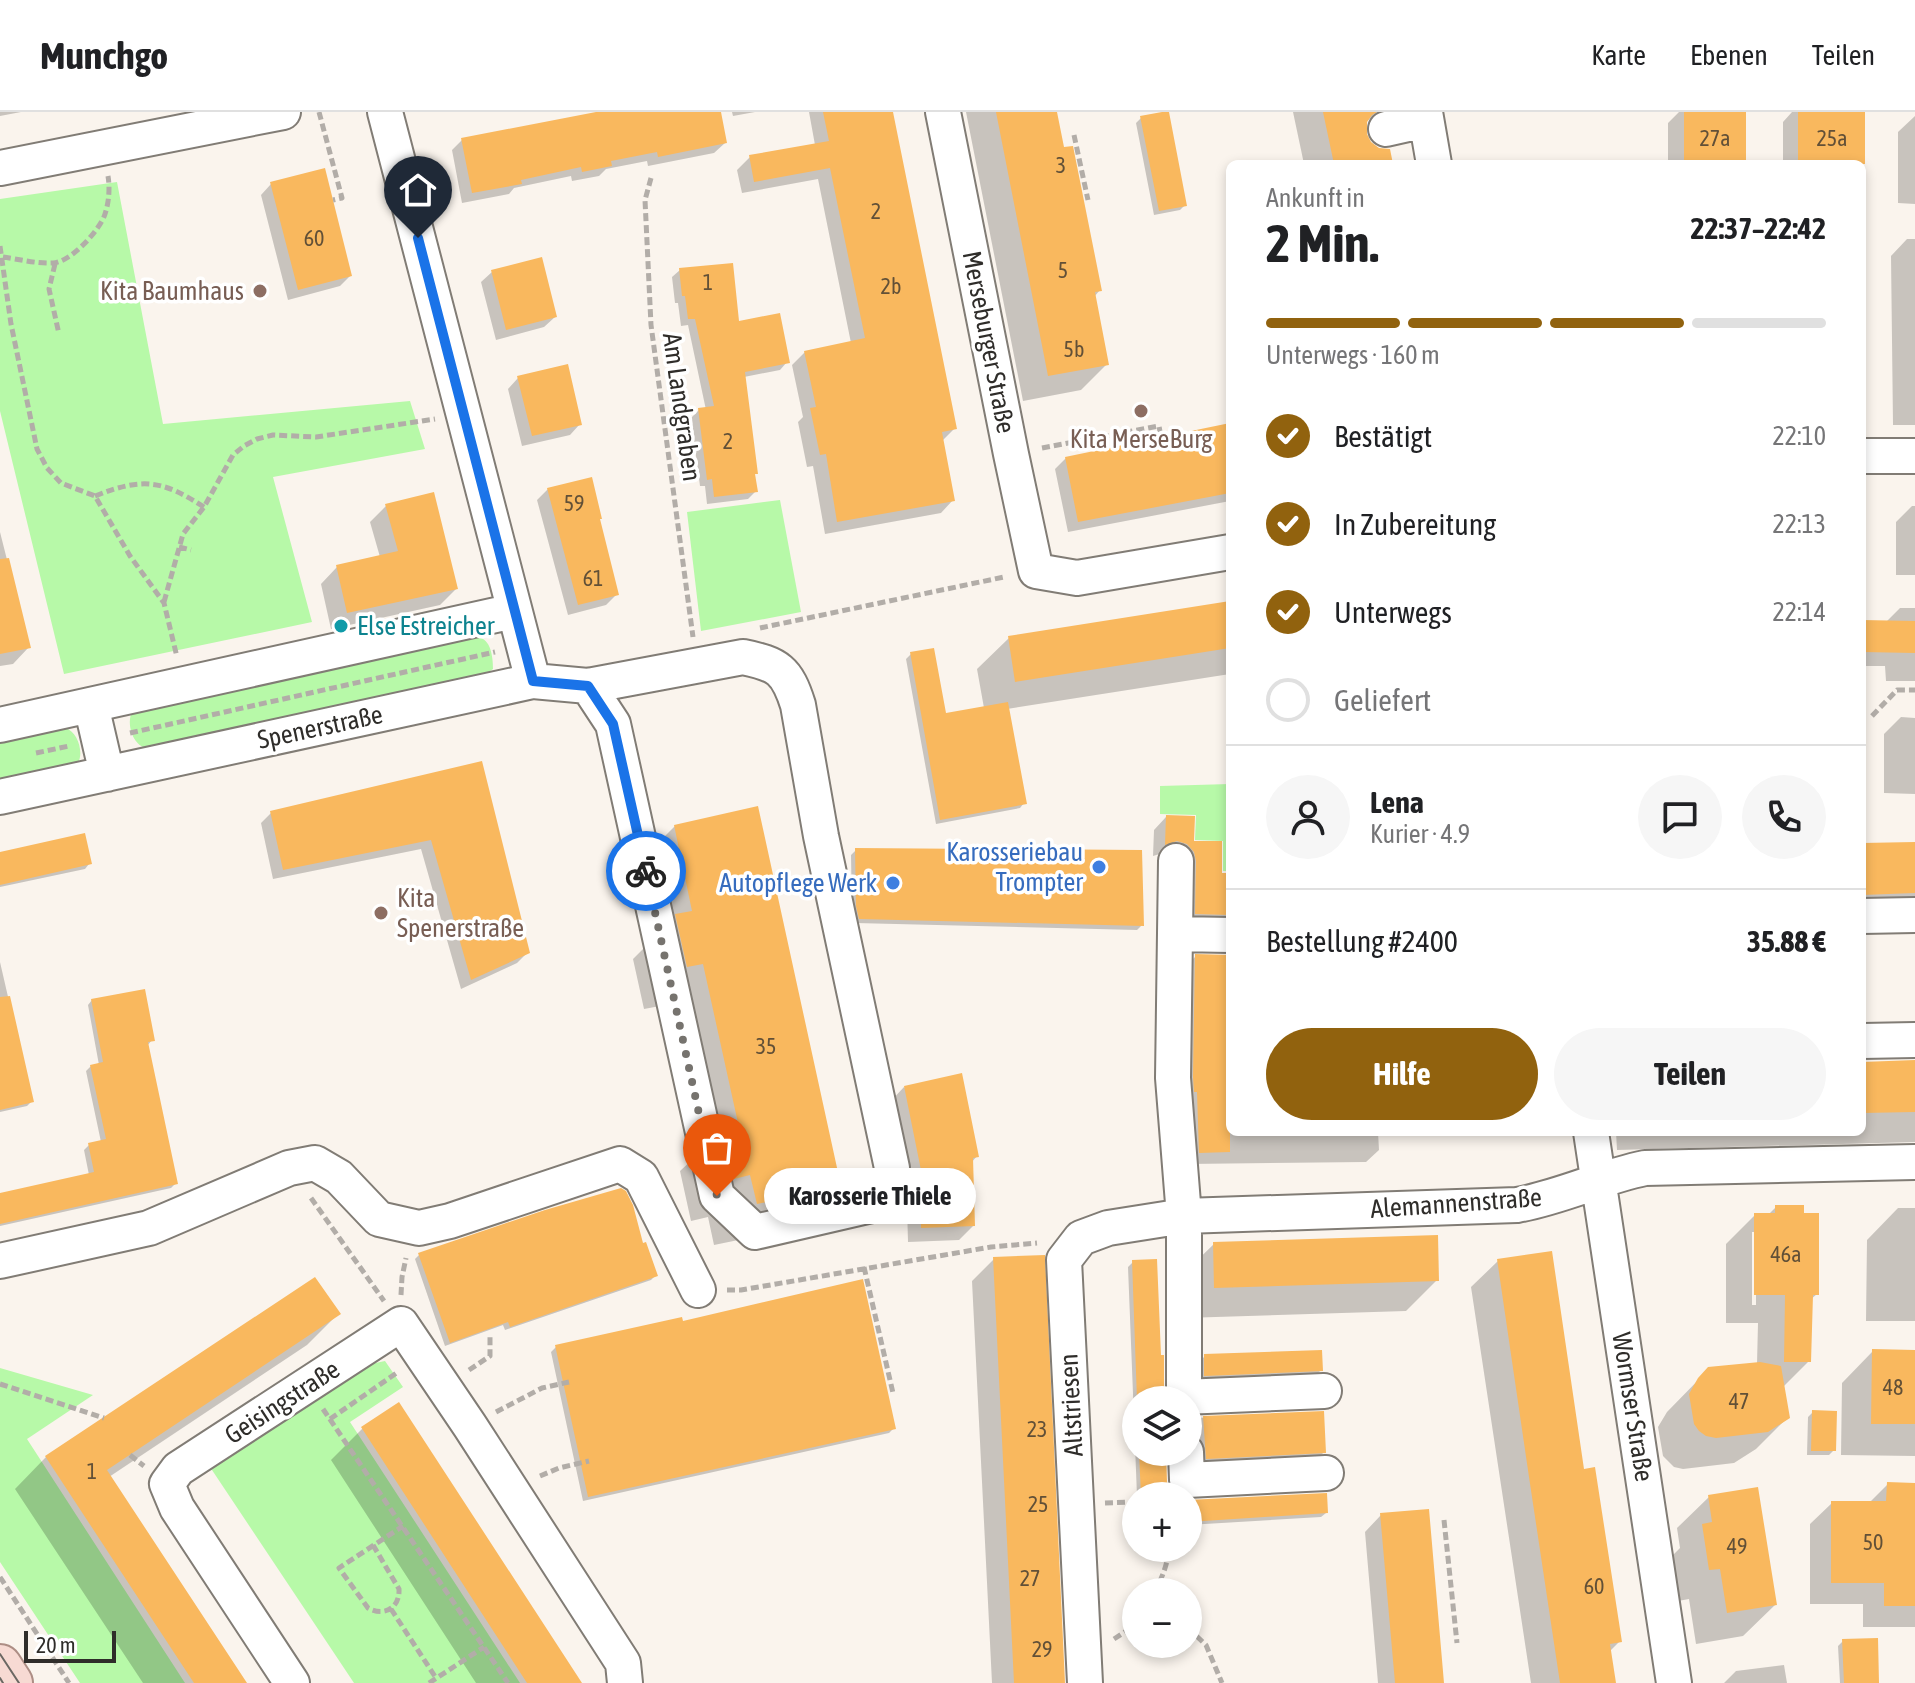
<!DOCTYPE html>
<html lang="de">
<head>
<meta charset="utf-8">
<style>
  body { margin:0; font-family:"Asap Condensed",sans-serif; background:#f6f6f6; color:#202124; height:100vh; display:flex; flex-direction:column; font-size:30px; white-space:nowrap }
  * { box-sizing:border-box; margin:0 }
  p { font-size:26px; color:#757577 }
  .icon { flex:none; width:44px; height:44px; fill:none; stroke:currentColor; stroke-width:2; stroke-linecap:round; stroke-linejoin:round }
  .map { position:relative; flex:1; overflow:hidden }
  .details { position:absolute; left:1226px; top:48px; width:640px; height:976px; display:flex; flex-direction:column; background:#fff; border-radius:12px; box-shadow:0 4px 12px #0003 }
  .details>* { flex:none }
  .buttons { position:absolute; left:1122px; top:1274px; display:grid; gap:16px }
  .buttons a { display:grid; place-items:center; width:80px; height:80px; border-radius:50%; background:#fff; box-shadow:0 4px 12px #0003; font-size:40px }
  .scale { position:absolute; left:24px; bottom:20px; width:92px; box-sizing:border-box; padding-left:8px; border:4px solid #2f2d2a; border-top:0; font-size:22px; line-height:28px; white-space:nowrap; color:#2f2d2a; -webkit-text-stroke:6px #fff; paint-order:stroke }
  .pin { position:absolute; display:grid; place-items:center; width:68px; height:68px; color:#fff; margin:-82px -34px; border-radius:50% 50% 50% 0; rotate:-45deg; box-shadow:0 0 8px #0007 }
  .pin .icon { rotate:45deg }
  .courier { position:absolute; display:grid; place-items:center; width:80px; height:80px; margin:-40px; border:6px solid #1a73e8; border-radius:50%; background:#fff; color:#222; box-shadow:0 2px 10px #0007 }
  .bubble { position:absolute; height:56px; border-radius:28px; background:#fff; box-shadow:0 4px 12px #0003; font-size:26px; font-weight:700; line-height:56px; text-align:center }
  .summary em { font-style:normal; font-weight:700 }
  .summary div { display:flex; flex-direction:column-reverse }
  .summary { display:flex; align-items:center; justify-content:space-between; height:136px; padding:0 40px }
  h1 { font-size:52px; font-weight:700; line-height:60px }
  .bar { display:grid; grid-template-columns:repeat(4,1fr); gap:12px 8px; align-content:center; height:96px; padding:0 40px }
  .bar i { height:10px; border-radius:6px; background:#e0e0e0 }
  .bar .on { background:#91620e }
  .bar p { grid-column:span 4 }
  .line { display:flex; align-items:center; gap:20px; padding:0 40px; border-top:2px solid #e0e0e0 }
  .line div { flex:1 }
  .round { display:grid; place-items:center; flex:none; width:84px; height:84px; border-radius:42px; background:#f6f6f6 }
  ol { padding:0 40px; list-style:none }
  li { display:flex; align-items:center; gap:24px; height:88px }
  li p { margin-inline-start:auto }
  li .icon { padding:8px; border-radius:50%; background:#91620e; color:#fff; stroke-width:4 }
  li:last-child { color:#757577 }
  li i { width:44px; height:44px; border:4px solid #e0e0e0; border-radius:50% }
  .primary-button { display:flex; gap:16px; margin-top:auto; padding:16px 40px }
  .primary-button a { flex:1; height:92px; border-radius:48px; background:#91620e; color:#fff; font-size:32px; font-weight:700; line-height:92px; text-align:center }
  .primary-button a+a { background:#f6f6f6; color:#202124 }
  header { display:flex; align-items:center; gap:48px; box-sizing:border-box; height:112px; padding:0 40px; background:#fff; border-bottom:2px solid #e0e0e0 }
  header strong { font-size:38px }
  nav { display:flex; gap:44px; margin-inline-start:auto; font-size:28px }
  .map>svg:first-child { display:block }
  .green { fill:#b7f9a8 }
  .shadow { fill:#0003; fill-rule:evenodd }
  .building { fill:#f9b85e }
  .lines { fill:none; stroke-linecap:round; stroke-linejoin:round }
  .minor-casing { stroke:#817c75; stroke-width:38 }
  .major-casing { stroke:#ad8e85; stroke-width:46 }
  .path { stroke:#b2ada8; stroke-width:5; stroke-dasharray:8 4; stroke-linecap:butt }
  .minor { stroke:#fff; stroke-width:34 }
  .major { stroke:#f7dad3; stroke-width:42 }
  .tram { stroke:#6b6863; stroke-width:2 }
  .done { stroke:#76736e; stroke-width:8; stroke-dasharray:0 14.4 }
  .route { stroke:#1a73e8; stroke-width:10 }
  .education-dot { fill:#8d6e63; stroke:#fff; stroke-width:3 }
  .culture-dot { fill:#0f9aa8; stroke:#fff; stroke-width:3 }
  .shop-dot { fill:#3f7fe0; stroke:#fff; stroke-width:3 }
  .labels { text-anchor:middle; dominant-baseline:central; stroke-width:7; stroke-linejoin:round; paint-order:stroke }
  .number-label { font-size:22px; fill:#625037 }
  .education-label { font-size:26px; fill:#785e54; stroke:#fff; text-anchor:end }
  .street-label { font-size:26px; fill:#2f2d2a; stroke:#fff }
  .culture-label { font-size:26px; fill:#0d838f; stroke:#fff; text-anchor:start }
  .shop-label { font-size:26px; fill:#366cbe; stroke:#fff; text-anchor:end }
</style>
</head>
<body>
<header>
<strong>Munchgo</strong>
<nav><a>Karte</a><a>Ebenen</a><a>Teilen</a></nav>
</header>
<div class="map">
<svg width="1915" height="1571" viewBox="0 0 1915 1571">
  <rect width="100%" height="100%" fill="#faf4ed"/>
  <path class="green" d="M117 70 163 312 410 289 425 337 273 365 312 510 64 562 0 299V87Z
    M780 388 801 500 701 519 687 400Z
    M478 525C491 527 493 545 493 557L487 561 146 636C133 633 126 612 132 600L137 598Z
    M65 616C78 619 84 641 78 651L0 669V631Z
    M1230 672V759H1223V729L1195 728 1196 703 1160 702V674Z
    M385 1249 403 1275 350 1310 520 1571H354L210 1355 366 1253Z
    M0 1256 93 1283 27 1327 185 1571H80L0 1450Z"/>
  <path class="shadow" d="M0 0H21L0 4Z
    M604 0H719L725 31 714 41 648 54 647 49 606 57 599 64 572 69 571 64 514 76 509 82 462 91 452 38 462 28Z
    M732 0H755L733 4Z
    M809 0H891L955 316 942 329 953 388 941 401 825 422 813 354 807 355 798 310 803 305 792 253 805 240 851 231 818 67 742 81 737 58 750 45 815 33Z
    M966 0H1055L1063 38 1100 178 1094 185 1107 252 1081 278 1023 289Z
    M1293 0H1377L1365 11V23L1369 31 1391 52H1304Z
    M1679 0H1744V52H1668V11Z
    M1792 0H1863V61L1862 52H1783V10Z
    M1915 4V92L1898 91V20Z
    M1141 6 1185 93 1180 98 1154 103 1136 11Z
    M271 72 350 164 340 174 288 188 261 83Z
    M1907 127H1915V313H1893L1891 144Z
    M680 158 738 211 787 250 780 258 744 265 756 361 754 364 756 379 748 387 707 392 705 374H700L691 306 699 298H706L688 213 681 214 678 191H675L672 165Z
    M492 160 555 205 544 215 496 228 481 170Z
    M518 266 580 312 570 323 522 334 508 277Z
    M1230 313V389L1068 420 1055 357 1066 346Z
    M548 377 616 483 606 493 568 503 537 388Z
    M386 394 456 477 440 493 331 517 321 472 337 455 380 445 370 410Z
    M1912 394H1915V463H1896V410Z
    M0 420 29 535 13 552 0 554Z
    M1230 491V562L1007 597 1024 691 1020 696 936 712 906 547 911 542 944 603 984 596 977 557 1009 526Z
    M1900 496H1915V569H1886L1885 554H1862V510H1886Z
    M1901 605 1915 606V682L1884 681V622Z
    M481 652 528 840 517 851 461 877 421 737 273 767 261 711 271 701Z
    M1166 705 1192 731 1220 762 1230 763V820L1184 814 1163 741 1153 744 1154 718Z
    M675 714 839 1073 796 1116 714 1133 708 1105 691 1109 680 1059 694 1046 660 894 644 897 633 847 648 832 632 757Z
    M1915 732V811L1862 813V733Z
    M856 738 1142 813 1137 818 855 811 852 799 851 743Z
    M0 742 89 752 85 757 0 775Z
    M1196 844 1230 845V1020H1378L1379 1038 1366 1050 1187 1052 1183 857Z
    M0 850 32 989 27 994 0 1000Z
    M92 888 152 928 147 934 176 1071 171 1076 0 1114V1083L89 1063 84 1038 89 1033 101 1030 86 959 91 954 99 953 88 893Z
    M1915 950V1030L1617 1038 1616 1020H1862V952Z
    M904 975 977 1044 971 1051 973 1114 959 1128 908 1130 907 1094 911 1090 890 990Z
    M1454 1020H1485L1455 1024Z
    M1776 1095 1817 1182 1810 1188 1809 1249 1783 1275 1788 1305 1756 1337 1734 1351 1683 1357 1674 1355 1663 1344 1658 1315 1667 1300 1709 1257 1757 1252 1758 1211H1726V1132L1755 1103H1768ZM1752 1120H1756V1193H1752Z
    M1898 1096H1915V1209H1866L1867 1128Z
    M1214 1132 1437 1168 1406 1199 1184 1206 1182 1163Z
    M642 1134 655 1164 651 1168 505 1218 503 1213 445 1234 415 1147 419 1143Z
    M994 1147 1063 1571H992L972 1169Z
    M1498 1149 1582 1359 1620 1529 1610 1539 1614 1571H1531L1471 1175Z
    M1133 1150 1161 1288H1136V1340H1164L1165 1370 1173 1384H1137L1128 1155Z
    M338 1202 307 1233 109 1365 245 1571H143L15 1377 46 1345Z
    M556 1235 894 1316 889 1321 583 1389 551 1240Z
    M1873 1239 1915 1240V1344L1841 1343 1842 1271Z
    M1205 1244 1321 1258 1316 1263 1200 1268V1249Z
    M398 1293 579 1571H476L331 1348 362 1317Z
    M1813 1300 1834 1338 1829 1343H1807L1808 1305Z
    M1322 1301 1324 1340 1319 1345 1202 1351 1188 1326V1309L1195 1306Z
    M1888 1372 1915 1373V1515H1863V1492H1810V1412L1832 1391H1869Z
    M1709 1385 1775 1493 1743 1524 1696 1532 1689 1487 1678 1489 1671 1445 1680 1436 1677 1416Z
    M1188 1390 1326 1401 1321 1405 1188 1413Z
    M1381 1403 1442 1571H1378L1365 1420Z
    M1843 1529 1877 1571H1840L1838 1534Z
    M1784 1553 1787 1571H1724L1736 1559Z"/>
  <path class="building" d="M596 0H721L727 31 658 45 657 40 611 49 612 54 582 60 581 55 521 68 522 72 472 81 461 26Z
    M823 0H893L957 317 942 320 955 389 837 410 826 342 820 343 810 296 816 295 804 239 865 226 830 56 754 70 749 43 829 29Z
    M996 0H1057L1064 35 1073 34 1102 179 1095 180 1109 253 1048 264Z
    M1162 0H1169L1187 94 1159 99 1140 4Z
    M1323 0H1377L1372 3 1367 10V22L1371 30 1379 36 1390 37 1393 52H1334Z
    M1684 0H1746V52H1684Z
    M1798 0H1865V52H1798Z
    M325 56 352 164 298 178 270 70Z
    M542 145 557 205 506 218 491 158Z
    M733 151 739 209 780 201 790 251 745 260 758 362H755L758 380 714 385 712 367 707 368 698 296 714 294 695 207H688L685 184H682L679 156Z
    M568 252 582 313 532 324 517 264Z
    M1230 311V381L1078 410 1065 345Z
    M592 365 602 407H600L619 483 578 493 547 376Z
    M434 380 458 477 347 501 336 453 398 439 385 392Z
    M9 446 31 536 0 542V447Z
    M1230 489V536L1015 570 1008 524Z
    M1862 508 1915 509V541L1862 540Z
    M934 536 946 601 1008 590 1027 692 940 708 910 540Z
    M482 649 530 841 471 868 431 728 283 758 270 699Z
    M758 694 841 1074 757 1092 750 1063 734 1067 722 1015 738 1011 703 852 687 855 675 802 692 799 674 713Z
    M1166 703 1195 704 1194 729H1222V761H1230V803L1195 802 1196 749 1194 740 1187 732 1177 729 1165 733Z
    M85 721 92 752 0 773V740Z
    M1915 730V781L1862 783V731Z
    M855 736 1142 738 1144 814 859 807 856 794Z
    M1195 842 1230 843V1040L1199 1041 1197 980H1194L1193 965Z
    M145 877 155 929 148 930 178 1072 0 1112V1081L94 1060 88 1031 106 1027 90 953 103 950 91 887Z
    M10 884 34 990 0 998V885Z
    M1915 948V1000L1862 1001V950Z
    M962 961 979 1045 973 1046 975 1114 921 1116 920 1078H925L904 974Z
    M621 1076 626 1079 633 1093 643 1131 646 1130 658 1164 510 1215 508 1210 450 1231 418 1141 545 1098Z
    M1775 1093H1804V1101H1819V1183H1813L1811 1250H1784L1785 1183H1754V1101H1775Z
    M1438 1123 1439 1169 1214 1176 1213 1130Z
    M1552 1139 1584 1357 1595 1355 1622 1530 1610 1532 1616 1571H1560L1529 1365 1497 1147Z
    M1045 1143 1065 1571H1014L993 1145Z
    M1157 1147 1161 1243H1164V1288H1137L1132 1148Z
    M315 1165 341 1202 107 1358 247 1571H194L45 1344Z
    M863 1167 896 1317 588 1385 555 1233 682 1205 683 1209Z
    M1872 1237 1915 1238V1312H1871Z
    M1322 1238 1323 1259 1204 1264V1242Z
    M1760 1250 1781 1254 1790 1306 1768 1320 1716 1326 1706 1324 1699 1319 1694 1312 1689 1282 1698 1266 1708 1255Z
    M399 1290 582 1571H527L361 1315Z
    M1812 1298 1837 1299 1836 1339H1811Z
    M1324 1299 1326 1341 1206 1347 1203 1304Z
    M1139 1340H1166L1167 1370 1170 1378 1176 1384H1141Z
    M1887 1370 1915 1371V1494H1884V1471H1831V1389H1886Z
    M1758 1375 1777 1493 1727 1501 1720 1457 1709 1458 1702 1412 1712 1410 1708 1383Z
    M1327 1381 1328 1401 1188 1410V1388Z
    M1429 1397 1444 1571H1395L1380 1401Z
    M1878 1526 1879 1571H1844L1842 1527Z"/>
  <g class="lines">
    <defs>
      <path id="minor" d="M385 0 533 569
        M943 0 1011 342 1036 459 1077 466 1230 440
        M1425 0 1434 52
        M1386 17 1426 8
        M0 56 283 0
        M1862 344H1915
        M91 593 107 662
        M0 613 514 499
        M0 685 533 569 588 574 743 545C778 552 787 558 798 593L821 724 892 1056 889 1077 872 1093 755 1120 717 1084 613 612 588 574
        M1176 749 1173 966 1184 1104V1288
        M1862 804 1915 803
        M1175 822 1230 823
        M1862 929 1915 928
        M1591 1020 1674 1571
        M0 1149 149 1116 289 1056 315 1051 339 1065 379 1107 419 1116 450 1109 620 1052 641 1065 698 1178
        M1183 1285 1324 1279
        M1186 1340 1187 1368 1326 1361
        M292 1571 177 1396 167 1372 178 1357 401 1212 470 1314 623 1551 625 1571
        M1085 1571 1064 1148 1081 1126 1108 1116 1184 1104 1517 1093C1562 1085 1601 1065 1645 1056L1915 1050"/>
      <path id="major" d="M0 1554 11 1571"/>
    </defs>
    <use href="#minor" class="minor-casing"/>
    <use href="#major" class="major-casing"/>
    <path class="path" d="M319 0 342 86 333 88
      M1074 23 1088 88
      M651 66 645 88 651 213 693 525
      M0 134 11 212 37 337 47 356 61 371 95 384 130 444 164 491 177 545
      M3 145C18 147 37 152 53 151 71 150 100 118 105 102 109 90 110 76 108 64
      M55 152 49 177 59 222
      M1042 336 1159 314 1161 325
      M95 384C143 365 162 368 204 395
      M179 435 191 438
      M164 490 183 422 204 395 233 343 244 334 257 327 273 323 316 325 435 307
      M760 516 1004 465
      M1872 604 1897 578H1915
      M130 621 495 540
      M36 641 69 634
      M311 1086 384 1189
      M864 1155 893 1281
      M727 1178H741L991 1135 1037 1131
      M401 1183 402 1165 406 1146
      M469 1258 490 1244V1222
      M0 1272 104 1306
      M323 1297 508 1571
      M496 1300 542 1276 569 1270
      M330 1307 398 1260
      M130 1343 144 1354
      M540 1364 559 1356 589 1349
      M1105 1391 1136 1390
      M1444 1408 1457 1531
      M373 1433 399 1477C400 1496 384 1505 368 1496L339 1456 403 1414
      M0 1465 69 1571
      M1154 1480C1162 1467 1168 1451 1169 1436
      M391 1497 436 1566
      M1188 1516 1206 1533 1222 1571
      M1114 1527 1134 1514 1136 1510
      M429 1571 484 1535"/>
    <use href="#minor" class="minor"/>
    <use href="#major" class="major"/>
    <path class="tram" d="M0 1542 19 1571
      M0 1566 3 1571"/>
  </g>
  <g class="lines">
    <path class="done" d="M646 759 717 1084"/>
    <path class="route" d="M418 126 533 569 588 574 613 612 646 759"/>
  </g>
  <g class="education-dot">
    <circle cx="260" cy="179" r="8"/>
    <circle cx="1141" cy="299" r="8"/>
    <circle cx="381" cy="801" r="8"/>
  </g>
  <circle class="culture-dot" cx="341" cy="514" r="8"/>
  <g class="shop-dot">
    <circle cx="1099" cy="755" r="8"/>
    <circle cx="893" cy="771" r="8"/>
  </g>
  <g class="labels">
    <g class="number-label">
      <text x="1715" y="26">27a</text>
      <text x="1832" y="26">25a</text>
      <text x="1061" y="53">3</text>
      <text x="876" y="99">2</text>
      <text x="314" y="126">60</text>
      <text x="1063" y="158">5</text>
      <text x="708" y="170">1</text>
      <text x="891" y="174">2b</text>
      <text x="1074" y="237">5b</text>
      <text x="728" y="329">2</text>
      <text x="574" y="391">59</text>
      <text x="593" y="466">61</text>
      <text x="766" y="934">35</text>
      <text x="1786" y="1142">46a</text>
      <text x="1893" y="1275">48</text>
      <text x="1739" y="1289">47</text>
      <text x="1037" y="1317">23</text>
      <text x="92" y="1359">1</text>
      <text x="1038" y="1392">25</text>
      <text x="1873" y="1430">50</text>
      <text x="1737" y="1434">49</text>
      <text x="1030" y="1466">27</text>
      <text x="1594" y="1474">60</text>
      <text x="1042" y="1537">29</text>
    </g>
    <g class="education-label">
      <text x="244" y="179">Kita Baumhaus</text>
      <text x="1141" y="327" text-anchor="middle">Kita MerseBurg</text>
      <text x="397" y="786" text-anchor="start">Kita<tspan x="397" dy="30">Spenerstraße</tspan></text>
    </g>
    <g class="street-label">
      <text transform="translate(989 230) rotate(79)">Merseburger Straße</text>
      <text transform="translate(682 295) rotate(82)">Am Landgraben</text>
      <text transform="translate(320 615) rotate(-12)">Spenerstraße</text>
      <text transform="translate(1456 1091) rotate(-4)">Alemannenstraße</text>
      <text transform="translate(282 1290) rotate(-33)">Geisingstraße</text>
      <text transform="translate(1071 1293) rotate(-93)">Altstriesen</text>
      <text transform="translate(1633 1295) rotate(81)">Wormser Straße</text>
    </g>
    <g class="culture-label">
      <text x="357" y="514">Else Estreicher</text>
    </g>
    <g class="shop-label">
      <text x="1083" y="740">Karosseriebau<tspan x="1083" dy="30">Trompter</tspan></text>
      <text x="877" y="771">Autopflege Werk</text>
    </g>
  </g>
</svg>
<div class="buttons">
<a><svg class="icon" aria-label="layers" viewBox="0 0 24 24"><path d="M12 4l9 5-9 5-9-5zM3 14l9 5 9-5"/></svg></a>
<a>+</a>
<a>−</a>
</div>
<div class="scale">20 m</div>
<div class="pin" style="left:717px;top:1084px;background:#ea580c"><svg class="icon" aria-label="bag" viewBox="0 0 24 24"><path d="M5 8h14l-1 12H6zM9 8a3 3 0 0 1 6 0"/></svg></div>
<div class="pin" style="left:418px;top:126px;background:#1f2937"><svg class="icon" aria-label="home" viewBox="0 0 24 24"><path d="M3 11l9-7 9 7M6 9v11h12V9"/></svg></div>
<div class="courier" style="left:646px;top:759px"><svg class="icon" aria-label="bike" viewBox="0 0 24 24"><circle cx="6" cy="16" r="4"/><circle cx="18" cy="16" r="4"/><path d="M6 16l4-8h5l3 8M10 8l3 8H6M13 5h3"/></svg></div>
<div class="bubble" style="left:764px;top:1056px;width:212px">Karosserie Thiele</div>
<section class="details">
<div class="summary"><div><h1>2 Min.</h1><p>Ankunft in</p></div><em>22:37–22:42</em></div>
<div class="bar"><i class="on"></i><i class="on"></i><i class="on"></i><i></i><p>Unterwegs · 160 m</p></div>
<ol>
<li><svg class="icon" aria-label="check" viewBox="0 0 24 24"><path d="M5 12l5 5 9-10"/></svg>Bestätigt<p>22:10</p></li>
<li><svg class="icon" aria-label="check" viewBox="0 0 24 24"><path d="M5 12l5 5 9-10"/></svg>In Zubereitung<p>22:13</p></li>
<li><svg class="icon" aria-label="check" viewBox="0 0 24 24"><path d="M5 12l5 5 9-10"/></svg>Unterwegs<p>22:14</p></li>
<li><i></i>Geliefert</li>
</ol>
<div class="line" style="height:144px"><a class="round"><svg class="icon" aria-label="person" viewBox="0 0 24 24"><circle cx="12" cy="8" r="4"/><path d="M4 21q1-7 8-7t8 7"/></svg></a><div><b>Lena</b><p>Kurier · 4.9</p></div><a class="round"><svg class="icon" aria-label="chat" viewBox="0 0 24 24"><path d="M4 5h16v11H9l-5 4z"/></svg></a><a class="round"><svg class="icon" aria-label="phone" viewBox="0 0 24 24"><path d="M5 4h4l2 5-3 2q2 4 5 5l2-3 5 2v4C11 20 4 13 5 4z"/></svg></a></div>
<div class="line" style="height:104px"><div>Bestellung #2400</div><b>35.88 €</b></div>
<div class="primary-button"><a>Hilfe</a><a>Teilen</a></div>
</section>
</div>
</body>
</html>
